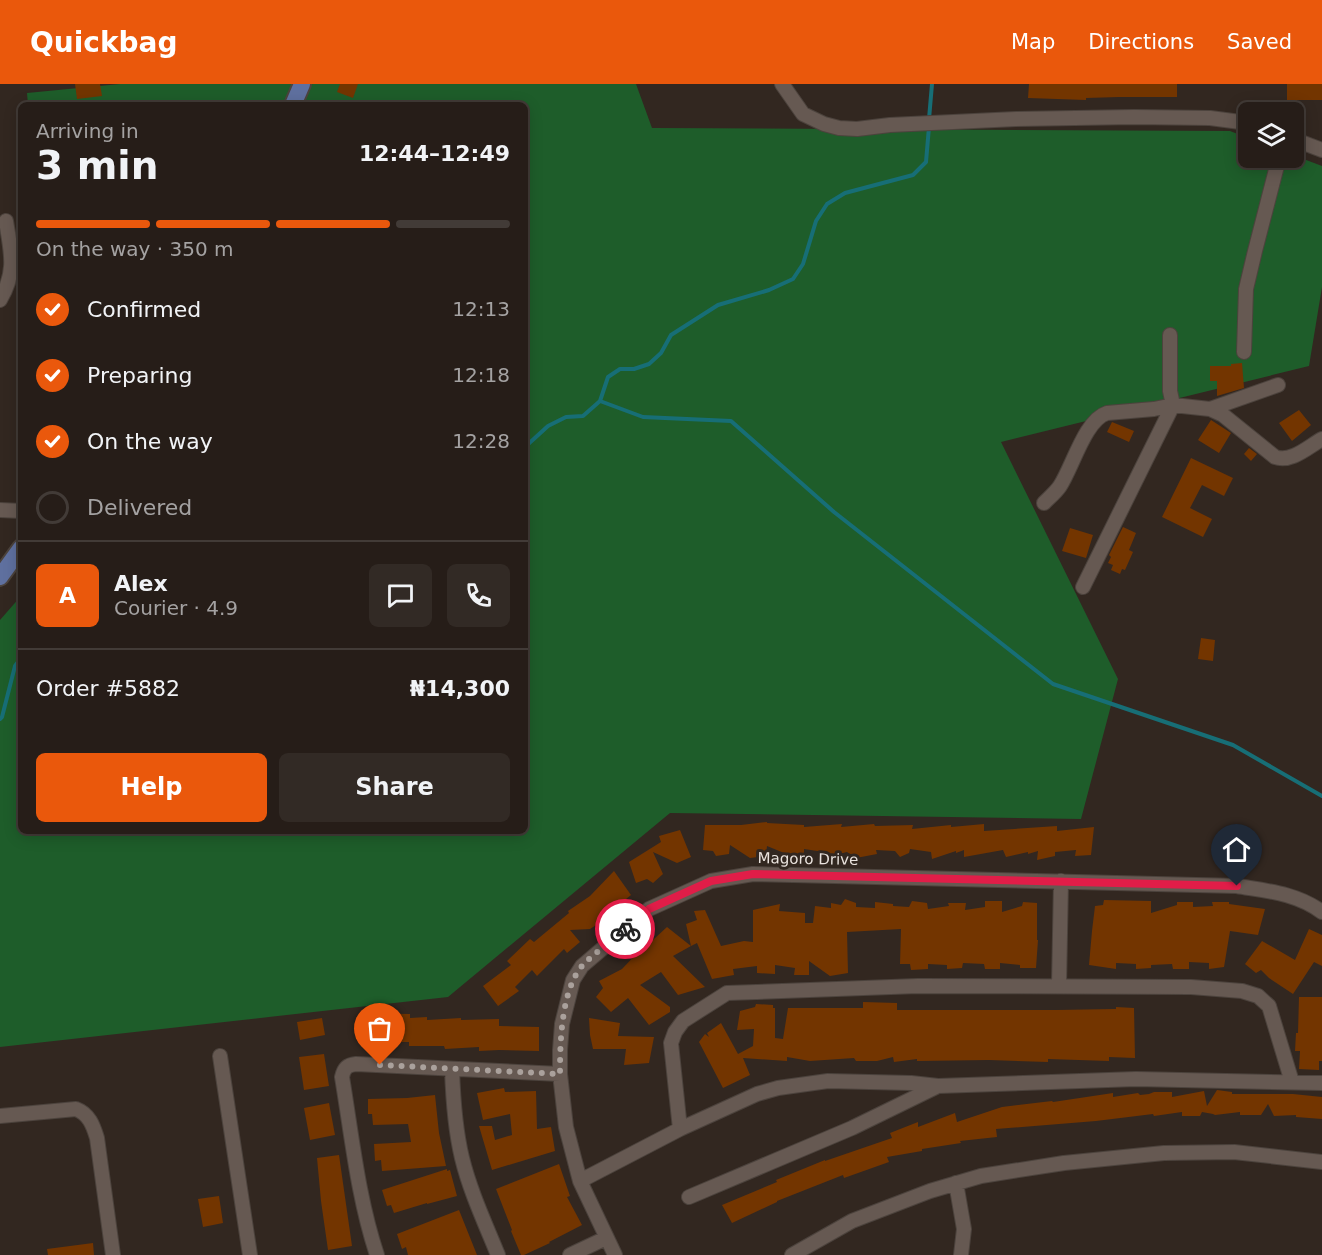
<!DOCTYPE html>
<html lang="en">
<head>
<meta charset="utf-8">
<style>
  body { margin:0; font-family:"DejaVu Sans",sans-serif; background:#322a25; color:#f1f3f6; height:100vh; display:flex; flex-direction:column; font-size:22px; white-space:nowrap }
  * { box-sizing:border-box; margin:0 }
  p { font-size:20px; color:#a4a2a2 }
  .icon { flex:none; width:33px; height:33px; fill:none; stroke:currentColor; stroke-width:2; stroke-linecap:round; stroke-linejoin:round }
  .map { position:relative; flex:1; overflow:hidden }
  .panel { position:absolute; left:18px; top:18px; width:510px; height:732px; display:flex; flex-direction:column; background:#261d18; border-radius:9px; box-shadow:0 3px 15px #0003,0 0 0 2px #423b37 }
  .panel>* { flex:none }
  .controls { position:absolute; left:1238px; top:18px; display:grid; gap:12px }
  .controls a { display:grid; place-items:center; width:66px; height:66px; border-radius:9px; background:#261d18; box-shadow:0 3px 15px #0003,0 0 0 2px #423b37; font-size:30px }
  .pin { position:absolute; display:grid; place-items:center; width:51px; height:51px; color:#fff; margin:-62px -26px; border-radius:50% 50% 50% 0; rotate:-45deg; box-shadow:0 0 6px #0007 }
  .pin .icon { rotate:45deg }
  .courier { position:absolute; display:grid; place-items:center; width:60px; height:60px; margin:-30px; border:4px solid #e11d48; border-radius:50%; background:#fff; color:#222; box-shadow:0 2px 8px #0007 }
  .head em { font-style:normal; font-weight:600 }
  .head div { display:flex; flex-direction:column-reverse }
  .head { display:flex; align-items:center; justify-content:space-between; height:102px; padding:0 18px }
  h1 { font-size:39px; font-weight:600; line-height:45px }
  .bar { display:grid; grid-template-columns:repeat(4,1fr); gap:9px 6px; align-content:center; height:72px; padding:0 18px }
  .bar i { height:8px; border-radius:4px; background:#423b37 }
  .bar .active { background:#ea580c }
  .bar p { grid-column:span 4 }
  .line { display:flex; align-items:center; gap:15px; padding:0 18px; border-top:2px solid #423b37 }
  .line div { flex:1 }
  .round { display:grid; place-items:center; flex:none; width:63px; height:63px; border-radius:9px; background:#322a25 }
  ol { padding:0 18px; list-style:none }
  li { display:flex; align-items:center; gap:18px; height:66px }
  li p { margin-inline-start:auto }
  li .icon { padding:6px; border-radius:50%; background:#ea580c; color:#fff; stroke-width:4 }
  li:last-child { color:#a4a2a2 }
  li i { width:33px; height:33px; border:3px solid #423b37; border-radius:50% }
  .action { display:flex; gap:12px; margin-top:auto; padding:12px 18px }
  .action a { flex:1; height:69px; border-radius:9px; background:#ea580c; color:#fff; font-size:24px; font-weight:600; line-height:69px; text-align:center }
  .action a+a { background:#322a25; color:#f1f3f6 }
  header { display:flex; align-items:center; gap:36px; box-sizing:border-box; height:84px; padding:0 30px; background:#ea580c; color:#fff }
  header strong { font-size:28px }
  nav { display:flex; gap:33px; margin-inline-start:auto; font-size:21px }
  .map>svg:first-child { display:block }
  .forest { fill:#1e5d2a }
  .lines { fill:none; stroke-linecap:round; stroke-linejoin:round }
  .stream { stroke:#176e76; stroke-width:4 }
  .building { fill:#733500 }
  .minor-casing { stroke:#4c433d; stroke-width:16 }
  .major-casing { stroke:#4c433d; stroke-width:20 }
  .minor { stroke:#665952; stroke-width:14 }
  .major { stroke:#5f709f; stroke-width:16 }
  .done { stroke:#aaa19c; stroke-width:6; stroke-dasharray:0 10.8 }
  .route { stroke:#e11d48; stroke-width:8 }
  .labels { text-anchor:middle; dominant-baseline:central; stroke-width:6; stroke-linejoin:round; paint-order:stroke }
  .street-label { font-size:15px; fill:#eae3de; stroke:#322720 }
</style>
</head>
<body>
<header>
<strong>Quickbag</strong>
<nav><a>Map</a><a>Directions</a><a>Saved</a></nav>
</header>
<div class="map">
<svg width="1322" height="1171" viewBox="0 0 1322 1171">
  <rect width="100%" height="100%" fill="#322720"/>
  <path class="forest" d="M120 0H636L652 44 1230 47 1248 54V74H1293V71L1322 82V203L1309 282 1001 358 1118 595 1081 735 670 729 448 913 0 963V536L21 512V747H525V21H28L27 9Z"/>
  <g class="lines">
    <path class="stream" d="M929 35 932 0
      M600 317 643 333 731 337 834 428 1053 600 1233 661 1322 712
      M525 363 548 342 566 333 583 332 600 317 608 293 620 285H634L649 280 661 269 671 251 718 221 769 206 793 195 803 180 816 137 827 120 845 109 913 91 926 78 929 43
      M0 635 2 633 15 582 21 574"/>
  </g>
  <path class="building" d="M75 0H100L102 12 77 15Z
    M340 0H358L353 14 337 8Z
    M1029 0H1177V13H1119L1086 14V16L1028 14Z
    M1287 0H1322V16H1297L1295 23 1303 25 1302 28H1293V30V28H1273L1276 18 1287 21Z
    M1242 279 1244 304 1217 312V297H1210V282H1231V280Z
    M1299 326 1311 341 1292 357 1279 339Z
    M1211 336 1231 349 1219 369 1198 356Z
    M1112 338 1134 347 1129 358 1107 348Z
    M1249 364 1257 370 1251 377 1244 370Z
    M1191 374 1233 394 1224 412 1202 401 1190 424 1212 435 1203 453 1162 433Z
    M1123 443 1136 449 1129 466 1133 468 1125 486 1122 485 1120 490 1111 486 1113 481 1108 479 1111 473 1109 471Z
    M1070 444 1093 451 1086 474 1062 467Z
    M1201 554 1215 556 1213 577 1198 575Z
    M767 738V739L804 741V743L842 740 841 743 874 740 875 742 913 741 912 745 951 741V743L984 740V747L1057 742V747L1094 743 1091 771 1075 772 1076 766 1055 768V772L1037 776 1038 767 1028 770V768L1006 773 1003 766 964 773V766L956 769V767L932 775 931 768 910 765 909 769 900 773 895 767 876 766 877 770 856 774 847 768 823 774 824 768 804 765V773L789 771 767 762 766 772 750 774 730 761 729 770 716 772 713 767 703 766 705 741H741Z
    M680 746 691 773 677 779 653 768 663 790 653 799 647 795 636 799 629 778 661 758 659 752Z
    M614 787 631 811 620 820 601 832 604 836 590 845 570 846 580 858 567 869 564 865 537 892 532 886 515 903 519 907 498 922 483 902 511 881 507 877 530 855 534 858 569 829 568 827 590 812Z
    M845 815 856 819V823L875 824V818L893 820V822L909 823 912 817 920 818 927 819 928 825 949 822 948 819H966L965 826 985 823V817H1002V828L1022 822 1023 818 1037 819V856H1038L1036 884H1020V881L1000 879V885H985L984 880 963 879 962 884 947 885V881L928 880V885L911 886 910 880H900L901 845 847 848 848 889 830 892 809 877V891H794L795 884 775 881V890L757 889V882L733 885 734 891 712 895 697 859 691 862 686 840 697 836 694 827 705 826 721 862 744 857 753 858V826L780 820 779 827 805 829V839H813L815 822 831 824V819L841 821Z
    M1104 816 1151 817V829L1177 821V818H1193V823L1213 822 1212 818H1229V820L1265 825 1258 851 1230 847 1224 883 1209 885V879L1189 878V885H1173L1172 880 1151 881V884L1136 885V880L1116 879V885L1089 881 1092 847 1095 822 1103 821Z
    M667 843 691 862 673 872 705 903 678 911 661 888 640 901 670 923V928L649 941 628 914 611 928 596 913 603 904 599 897 622 885 641 865 642 866Z
    M1309 845 1322 851V882L1314 878 1293 910 1269 894 1261 886 1256 889 1245 880 1262 857 1295 876Z
    M1299 913H1322V977H1319V986L1299 985 1300 967H1295L1296 949H1298Z
    M863 918 897 919V926H1056L1116 925V923L1134 924 1135 974 1109 973V977L1048 975V978L989 976 917 977V975L894 978 893 973 877 977H856L854 974 810 977 787 973V977L743 974 750 991 723 1004 699 958 705 950 709 953 707 949 721 939 738 970 753 962 754 945 737 946 740 927 755 923 756 920 773 921V924H775V954L783 955 788 924H863Z
    M360 929 410 930V934L427 933V936L461 934V936L499 935V942L539 943V967L499 966 479 967V963L445 965 444 962H409V958H387V962H370L371 956H360Z
    M322 934 325 951 300 956 297 938Z
    M589 934 620 939 618 952 654 953 649 979 624 981 626 965H593L590 951Z
    M324 970 329 1002 304 1006 299 973Z
    M504 1004 505 1008 536 1007 537 1045 551 1043 555 1067 492 1086 479 1042H492L495 1056 512 1051 510 1030 483 1036 477 1009Z
    M1217 1006 1232 1008V1010H1293L1322 1013V1035L1296 1033V1031L1274 1032 1268 1020 1261 1031H1240V1028L1215 1031 1213 1030 1202 1028 1200 1032H1182V1028L1154 1032 1153 1030 1096 1037 996 1045 997 1053 960 1057 961 1059 922 1065V1067L887 1073 889 1078 844 1094 843 1091 777 1117V1118L732 1139 722 1121 777 1098 776 1096 825 1076V1077L892 1054 890 1049 918 1038V1043L955 1029 957 1038 1002 1023 1052 1017 1053 1018 1113 1009V1013L1138 1009 1140 1011 1149 1010 1154 1008H1172V1013L1204 1007 1207 1022Z
    M435 1011 439 1049 446 1082 382 1087 381 1076 375 1077 374 1060 411 1058 408 1040 373 1041 372 1030H368V1015L407 1014Z
    M329 1019 335 1051 310 1056 304 1024Z
    M339 1071 352 1162 328 1166 321 1117 317 1074Z
    M559 1080 570 1112 567 1113 582 1141 549 1158 550 1159 524 1171H521L511 1147 512 1146 496 1105Z
    M447 1085V1087L450 1086 457 1112 427 1120V1119L394 1129 391 1121 387 1122 382 1106Z
    M219 1112 223 1139 203 1143 198 1115Z
    M459 1126 477 1171H408L406 1163 402 1165 397 1150Z
    M93 1159 94 1171H48L47 1165Z"/>
  <g class="lines">
    <defs>
      <path id="minor" d="M782 0 803 30 824 40 839 44 857 45 890 41 1016 35 1134 33 1210 34 1248 39
        M1293 55 1322 66
        M0 216C17 187 11 168 6 137
        M1244 268 1246 205 1255 167 1279 74
        M1210 325 1278 301
        M1044 419C1050 413 1056 408 1060 402 1073 382 1085 336 1107 329L1154 325 1173 321 1210 325 1223 331 1275 373C1291 379 1308 363 1322 355
        M0 426 21 427
        M1083 503 1173 321 1170 307V251
        M1059 902 1061 797
        M220 972 250 1171
        M452 985C453 1015 455 1045 462 1074 470 1107 485 1139 498 1171
        M0 1032 76 1025C89 1030 93 1041 97 1054L113 1171
        M680 1045 671 959 675 948 683 937 727 909 918 902 1191 903 1242 907 1258 912 1269 922 1292 998
        M580 1097 680 1045 757 1010 778 1004 828 997 911 999 938 1002 1136 995 1322 999
        M956 1099 964 1145 961 1171
        M689 1113 852 1044 938 1002
        M377 1171C358 1114 352 1053 342 993 344 984 347 981 356 980L560 990
        M570 1171 606 1154
        M615 1171 580 1097 566 1043 560 990V966L562 940 573 896 582 882 649 825 711 797 753 790 1237 802C1267 807 1296 809 1322 828
        M792 1171 852 1137 930 1107 981 1092 1064 1079 1164 1069 1234 1068 1322 1078"/>
      <path id="major" d="M293 21 302 0
        M0 493 21 464"/>
    </defs>
    <use href="#minor" class="minor-casing"/>
    <use href="#major" class="major-casing"/>
    <use href="#minor" class="minor"/>
    <use href="#major" class="major"/>
  </g>
  <g class="lines">
    <path class="done" d="M380 981 560 990C560 959 561 907 582 882 593 870 612 857 625 845"/>
    <path class="route" d="M625 845 649 825 711 797 753 790 1237 802"/>
  </g>
  <g class="labels">
    <g class="street-label">
      <text transform="translate(808 775) rotate(1)">Magoro Drive</text>
    </g>
  </g>
</svg>
<div class="controls">
<a><svg class="icon" aria-label="layers" viewBox="0 0 24 24"><path d="M12 4l9 5-9 5-9-5zM3 14l9 5 9-5"/></svg></a>
</div>
<div class="pin" style="left:380px;top:981px;background:#ea580c"><svg class="icon" aria-label="bag" viewBox="0 0 24 24"><path d="M5 8h14l-1 12H6zM9 8a3 3 0 0 1 6 0"/></svg></div>
<div class="pin" style="left:1237px;top:802px;background:#1f2937"><svg class="icon" aria-label="home" viewBox="0 0 24 24"><path d="M3 11l9-7 9 7M6 9v11h12V9"/></svg></div>
<div class="courier" style="left:625px;top:845px"><svg class="icon" aria-label="bike" viewBox="0 0 24 24"><circle cx="6" cy="16" r="4"/><circle cx="18" cy="16" r="4"/><path d="M6 16l4-8h5l3 8M10 8l3 8H6M13 5h3"/></svg></div>
<section class="panel">
<div class="head"><div><h1>3 min</h1><p>Arriving in</p></div><em>12:44–12:49</em></div>
<div class="bar"><i class="active"></i><i class="active"></i><i class="active"></i><i></i><p>On the way · 350 m</p></div>
<ol>
<li><svg class="icon" aria-label="check" viewBox="0 0 24 24"><path d="M5 12l5 5 9-10"/></svg>Confirmed<p>12:13</p></li>
<li><svg class="icon" aria-label="check" viewBox="0 0 24 24"><path d="M5 12l5 5 9-10"/></svg>Preparing<p>12:18</p></li>
<li><svg class="icon" aria-label="check" viewBox="0 0 24 24"><path d="M5 12l5 5 9-10"/></svg>On the way<p>12:28</p></li>
<li><i></i>Delivered</li>
</ol>
<div class="line" style="height:108px"><b class="round" style="background:#ea580c;color:#fff">A</b><div><b>Alex</b><p>Courier · 4.9</p></div><a class="round"><svg class="icon" aria-label="chat" viewBox="0 0 24 24"><path d="M4 5h16v11H9l-5 4z"/></svg></a><a class="round"><svg class="icon" aria-label="phone" viewBox="0 0 24 24"><path d="M5 4h4l2 5-3 2q2 4 5 5l2-3 5 2v4C11 20 4 13 5 4z"/></svg></a></div>
<div class="line" style="height:78px"><div>Order #5882</div><b>₦14,300</b></div>
<div class="action"><a>Help</a><a>Share</a></div>
</section>
</div>
</body>
</html>
